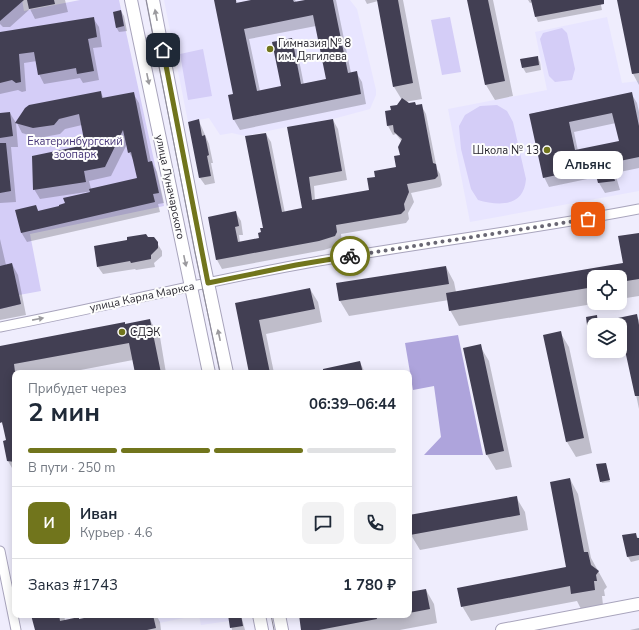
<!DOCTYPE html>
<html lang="ru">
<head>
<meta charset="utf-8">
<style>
  body { margin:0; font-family:"Nunito Sans",sans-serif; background:#f2f2f3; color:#1f2937; height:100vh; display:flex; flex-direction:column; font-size:15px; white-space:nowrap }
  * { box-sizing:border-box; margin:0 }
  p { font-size:13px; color:#747a83 }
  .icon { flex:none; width:22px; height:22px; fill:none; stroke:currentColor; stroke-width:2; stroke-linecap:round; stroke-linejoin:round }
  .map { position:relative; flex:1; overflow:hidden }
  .panel { position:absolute; left:12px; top:370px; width:400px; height:248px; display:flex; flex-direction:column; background:#fff; border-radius:8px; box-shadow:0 2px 10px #0003 }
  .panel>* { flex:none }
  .tools { position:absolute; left:587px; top:270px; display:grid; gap:8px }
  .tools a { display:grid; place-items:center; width:40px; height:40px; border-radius:8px; background:#fff; box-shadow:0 2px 10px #0003; font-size:20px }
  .pin { position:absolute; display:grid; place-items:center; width:34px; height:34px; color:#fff; margin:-17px; border-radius:8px; box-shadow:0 2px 6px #0006 }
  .courier { position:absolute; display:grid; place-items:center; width:40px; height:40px; margin:-20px; border:3px solid #71751c; border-radius:50%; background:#fff; color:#222; box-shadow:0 1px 5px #0007 }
  .bubble { position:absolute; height:28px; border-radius:8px; background:#fff; box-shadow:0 2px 10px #0003; font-size:13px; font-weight:700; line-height:28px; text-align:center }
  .headline em { font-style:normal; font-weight:700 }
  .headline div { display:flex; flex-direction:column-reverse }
  .headline { display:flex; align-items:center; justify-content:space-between; height:68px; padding:0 16px }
  h1 { font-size:26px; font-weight:700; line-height:30px }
  .bar { display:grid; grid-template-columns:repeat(4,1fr); gap:6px 4px; align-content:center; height:48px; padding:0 16px }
  .bar i { height:5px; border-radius:3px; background:#e0e1e3 }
  .bar .current { background:#71751c }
  .bar p { grid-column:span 4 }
  .line { display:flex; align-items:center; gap:10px; padding:0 16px; border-top:1px solid #e0e1e3 }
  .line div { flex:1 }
  .round { display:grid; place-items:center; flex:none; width:42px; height:42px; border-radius:8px; background:#f2f2f3 }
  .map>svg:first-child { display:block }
  .built { fill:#e8e5ff }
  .green { fill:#d4cdf7 }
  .forest { fill:#aea4dc }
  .shadow { fill:#0003; fill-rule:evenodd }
  .building { fill:#423f53; fill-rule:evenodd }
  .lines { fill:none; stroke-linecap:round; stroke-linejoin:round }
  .street-casing { stroke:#a8a4bc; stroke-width:11 }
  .secondary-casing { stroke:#a8a4bc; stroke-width:14 }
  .street { stroke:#fff; stroke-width:9 }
  .secondary { stroke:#fff; stroke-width:12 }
  .tram { stroke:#8c8a96; stroke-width:1 }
  .oneway { fill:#9b9a9e }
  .done { stroke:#696773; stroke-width:4; stroke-dasharray:0 7.2 }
  .route { stroke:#71751c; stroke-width:5 }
  .poi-dot { fill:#71751c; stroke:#fdfdfd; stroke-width:1.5 }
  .labels { text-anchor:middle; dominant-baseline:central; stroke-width:4; stroke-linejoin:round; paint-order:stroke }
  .poi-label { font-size:11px; fill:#211f28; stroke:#fdfdfd; text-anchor:start }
  .park-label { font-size:11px; fill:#473679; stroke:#fdfdfd }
  .street-label { font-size:11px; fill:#211f28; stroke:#fdfdfd }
</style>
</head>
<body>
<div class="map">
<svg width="639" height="630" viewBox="0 0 639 630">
  <rect width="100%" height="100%" fill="#efedfd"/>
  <path class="built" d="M164 0H350L357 9 376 90V95L370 109 333 119 287 127 245 136 232 133 220 135 209 118 188 122Z
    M607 17 622 83 639 81V191L470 222 448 109 547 90 535 32Z
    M157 615H228L229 621 201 625 199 615 159 623Z"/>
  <path class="green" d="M0 0H22L24 11 80 0H119L164 206 30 234 41 291 19 295 21 304 0 309Z
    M450 17 461 72 442 75 431 20Z
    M562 28 567 33 575 69 572 80 555 82 549 76 540 39 543 33Z
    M203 49 212 96 188 100 180 54Z
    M497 105 507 111 513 122 526 179C524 207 499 206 478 200L471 189 461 149 459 126 465 115 480 106Z"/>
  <path class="forest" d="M458 335 483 455H424L441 437 434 386 413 390 405 343Z"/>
  <path class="shadow" d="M0 0H65L68 12 35 19 30 9 10 27H3L0 24Z
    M220 0H236L238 4 256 0H295L297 3 310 0H336L351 73 356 72 362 82 366 104 240 130 234 120 235 95ZM316 26 327 80 304 85 297 50 291 39 282 87 260 91 249 39Z
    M365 0H403L422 99 405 102 416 106 421 105 426 114 437 169 440 174 442 185 440 187 411 193 414 202 408 213 409 219 406 223 341 234 342 242 340 245 324 250 222 269 217 260 209 218 236 213 241 221 243 235H239L240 243 260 239 264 229 266 134 271 142 285 213 304 209 288 128 333 120 338 129 347 180 314 186 315 200 370 191 376 178 398 168 401 155 402 142 396 134 393 135 388 126 386 112 392 111 402 100 394 87 378 1 367 4Z
    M468 0H493L513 96 495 100 486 85Z
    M528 0H600L602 10 538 22 536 17 533 2 530 3Z
    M618 0H639V85L633 74Z
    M121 11 124 16 127 31 119 32 116 27Z
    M93 18 99 27 102 47 93 48 99 80 83 83 80 78 44 84 39 74 37 61 24 63 26 91 22 92 18 90 0 94V33Z
    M537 57 540 62 541 70 526 73 523 68Z
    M101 93 104 99 133 93 139 103 151 162H152L157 172 164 203 158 204 160 212 27 242 21 232 36 206 39 212 60 207 93 191 40 199 34 189 86 145 82 125 65 129 60 134 39 138 22 133 17 123ZM127 144 129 152 134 161 138 179 91 189 89 181 111 176Z
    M631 93 637 103 639 112V168L615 173 620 190 605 193 599 183 597 177 549 187 544 177 530 114ZM616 123 620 142 578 151 574 132Z
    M10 113 16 123 18 147H11L16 202 0 203V114Z
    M199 121 209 144 213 163H211L215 183 205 185 200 178Z
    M639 234V296L620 299V277H594V303H599L459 326 450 310 449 300 349 316 340 301 338 284 446 267 454 282 456 292 625 264Z
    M148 238 157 243 162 251V256L154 263 155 267 136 270 135 269 103 274 98 267 129 241Z
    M0 239 6 265 12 264 18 275 26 315 0 320Z
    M310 289 318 302 322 322 266 334 274 373H251L236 304Z
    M636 315 639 320V409L620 319Z
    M596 316 600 325H594V332L591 333Z
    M150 320 160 337 166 373H136L133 360 65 373H15V480L12 468 8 461 7 441 5 429 0 420V347Z
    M560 332 569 347 592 453 576 457 567 442Z
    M480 346 489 361 512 467 496 470 487 455 464 349Z
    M360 362 365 373H310Z
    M606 464 610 482 602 483 601 481Z
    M570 479 578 494 591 558 607 587 604 590 605 596H602L603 605 581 609 577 601 471 621 462 606 567 568Z
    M516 497 525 512 528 530 420 550 411 535 409 516Z
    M635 534 639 539V560L631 562 628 557 624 536Z
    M426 590 434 604 437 623 400 630H302L300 615H409V594Z
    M33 615H64L65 620H79L103 615H156L160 622 161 630H36Z
    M229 615H241L245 630H232Z
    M639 628V630H630Z"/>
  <path class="building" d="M0 0H24L0 21Z
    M27 0H54L55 4 29 9Z
    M214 0H236V3L251 0H293L294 2 305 0H333L348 73 357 71 361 94 233 120 228 95 233 94ZM313 15 326 79 301 84 292 38 272 42 281 86 257 91 244 29Z
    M377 0H398L413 83 393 87Z
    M467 0H488L505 81 485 85Z
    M531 0H604V4L535 17Z
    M617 0H639V73L632 74Z
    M121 10 124 26 116 28 113 12Z
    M94 17 97 37 88 39 94 71 77 74 76 68 38 75 34 52 19 54 21 82 16 83 12 80 0 83V32Z
    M538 56 539 65 522 68 520 59Z
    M101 91 102 98 134 92 148 162 152 161 159 193 153 194 155 202 21 233 15 210 36 205 38 211 59 206V205L65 203 63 198 90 192 89 189 137 178 131 152 128 153 123 130 105 167 84 171 86 182 33 190 32 156 85 145 79 114 59 119 54 125 33 128 15 123 25 108 29 105Z
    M632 92 639 126V157L610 163 615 181 598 183 594 167 543 178 529 114ZM612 113 619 141 575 150 569 122Z
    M402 98 409 103 415 102 416 105 422 104 433 163 436 164 438 176 435 179 407 184 409 192 404 204 405 210 401 214 336 225 337 232 335 236 319 241 216 260 208 217 236 211 239 226 235 227 238 242 259 238 258 233 261 232 260 228H263L245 136 266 133 282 212 302 208 287 127 333 119 342 171 309 177 312 200 369 190 367 178 375 177 374 171 396 167 394 156 400 155 398 147 402 139 394 132 393 125 387 126 385 111 391 110 390 106 397 105Z
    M10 112 13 136 0 138V113Z
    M199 119 202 136 205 135 209 155 207 156 211 176 199 178 188 122Z
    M0 143H6L11 191 0 193Z
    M639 233V279L620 282V277H594V287L449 311 446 293 623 263 618 236Z
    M146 234 148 237H154L158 242V248L151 255V259L131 263 130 261 97 267 94 246 127 240V237Z
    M12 263 21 304 0 309V266Z
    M446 266 449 284 339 301 336 283Z
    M310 288 315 309 259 320 270 373H249L235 303Z
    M637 314 639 325V396H635L618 318Z
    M597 315 598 325H594V341H589L586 317Z
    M150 319 161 373H135L129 343 14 364 15 372 13 374 15 386V462L7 461 3 441 6 440 2 422 0 423V346L125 322V324Z
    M561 331 584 438 566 442 543 335Z
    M481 344 504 451 486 455 463 348Z
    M360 361 363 373H323V369Z
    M606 463 610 480 600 482 596 464Z
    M570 478 584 552H588L591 565 599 571 596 575 597 581H594L595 590 571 594 570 586 461 607 457 588 566 567 550 482Z
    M517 496 520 515 410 535 409 515Z
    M636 533 637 538H639V555L627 557 622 535Z
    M426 589 430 609 409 613V592Z
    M31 615H59L60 621 79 617V619L99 615H153L156 628 147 630H35Z
    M228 615H241L243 626 230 628Z
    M299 615H376L377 619 319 630H301Z"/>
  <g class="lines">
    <defs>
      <path id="street" d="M0 327C100 308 198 283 297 265 411 244 526 231 639 209
        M0 551 16 630"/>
      <path id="secondary" d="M131 0 209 373
        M153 0 201 250 227 373
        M259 615 262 630
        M279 615 282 630
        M502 630 639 604"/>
    </defs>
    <use href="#street" class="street-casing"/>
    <use href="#secondary" class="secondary-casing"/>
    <use href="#street" class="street"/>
    <use href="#secondary" class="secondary"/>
    <path class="tram" d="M146 0 195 252 220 373
      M271 615 274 630"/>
  </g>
  <defs><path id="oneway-solid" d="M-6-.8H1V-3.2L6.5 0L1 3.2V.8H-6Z"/></defs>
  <g class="oneway">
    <use href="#oneway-solid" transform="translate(156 15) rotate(-101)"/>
    <use href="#oneway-solid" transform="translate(148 79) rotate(78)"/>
    <use href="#oneway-solid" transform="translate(185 261) rotate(78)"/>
    <use href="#oneway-solid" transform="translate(38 319) rotate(-11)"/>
    <use href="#oneway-solid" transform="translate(219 335) rotate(-102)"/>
  </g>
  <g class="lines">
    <path class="done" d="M350 256 588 219"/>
    <path class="route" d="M163 50 208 283 296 265 350 256"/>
  </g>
  <g class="poi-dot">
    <circle cx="270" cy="49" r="4"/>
    <circle cx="547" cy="150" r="4"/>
    <circle cx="122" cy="332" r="4"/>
  </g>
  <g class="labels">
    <g class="poi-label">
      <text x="278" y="43">Гимназия № 8<tspan x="278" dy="13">им. Дягилева</tspan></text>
      <text x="539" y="150" text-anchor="end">Школа № 13</text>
      <text x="130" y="332">СДЭК</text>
    </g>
    <g class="park-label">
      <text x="75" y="141">Екатеринбургский<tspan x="75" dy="13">зоопарк</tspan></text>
    </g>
    <g class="street-label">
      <text transform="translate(170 187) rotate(78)">улица Луначарского</text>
      <text transform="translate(142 297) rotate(-12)">улица Карла Маркса</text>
    </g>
  </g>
</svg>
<div class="tools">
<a><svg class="icon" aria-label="locate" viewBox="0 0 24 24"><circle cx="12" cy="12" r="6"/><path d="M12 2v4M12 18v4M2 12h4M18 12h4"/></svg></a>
<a><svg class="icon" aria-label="layers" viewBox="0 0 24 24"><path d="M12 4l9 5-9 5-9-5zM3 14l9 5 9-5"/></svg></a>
</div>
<div class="pin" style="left:588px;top:219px;background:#ea580c"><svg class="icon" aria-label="bag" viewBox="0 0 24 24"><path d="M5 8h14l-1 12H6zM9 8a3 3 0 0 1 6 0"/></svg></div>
<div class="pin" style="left:163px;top:50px;background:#1f2937"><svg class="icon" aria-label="home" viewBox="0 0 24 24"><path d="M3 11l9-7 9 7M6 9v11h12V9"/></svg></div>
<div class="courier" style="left:350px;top:256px"><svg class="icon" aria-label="bike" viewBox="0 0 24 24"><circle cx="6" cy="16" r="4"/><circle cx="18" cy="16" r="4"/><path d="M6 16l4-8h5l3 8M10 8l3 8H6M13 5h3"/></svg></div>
<div class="bubble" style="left:553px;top:151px;width:70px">Альянс</div>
<section class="panel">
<div class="headline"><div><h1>2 мин</h1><p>Прибудет через</p></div><em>06:39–06:44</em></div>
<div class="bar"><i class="current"></i><i class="current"></i><i class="current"></i><i></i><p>В пути · 250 m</p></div>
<div class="line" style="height:72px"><b class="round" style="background:#71751c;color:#fff">И</b><div><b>Иван</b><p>Курьер · 4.6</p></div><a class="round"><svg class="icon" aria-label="chat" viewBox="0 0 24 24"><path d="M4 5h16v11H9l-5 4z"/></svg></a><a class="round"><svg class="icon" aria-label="phone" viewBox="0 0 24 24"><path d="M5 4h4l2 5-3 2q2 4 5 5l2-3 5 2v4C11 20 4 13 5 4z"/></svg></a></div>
<div class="line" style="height:52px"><div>Заказ #1743</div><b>1 780 ₽</b></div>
</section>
</div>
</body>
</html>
